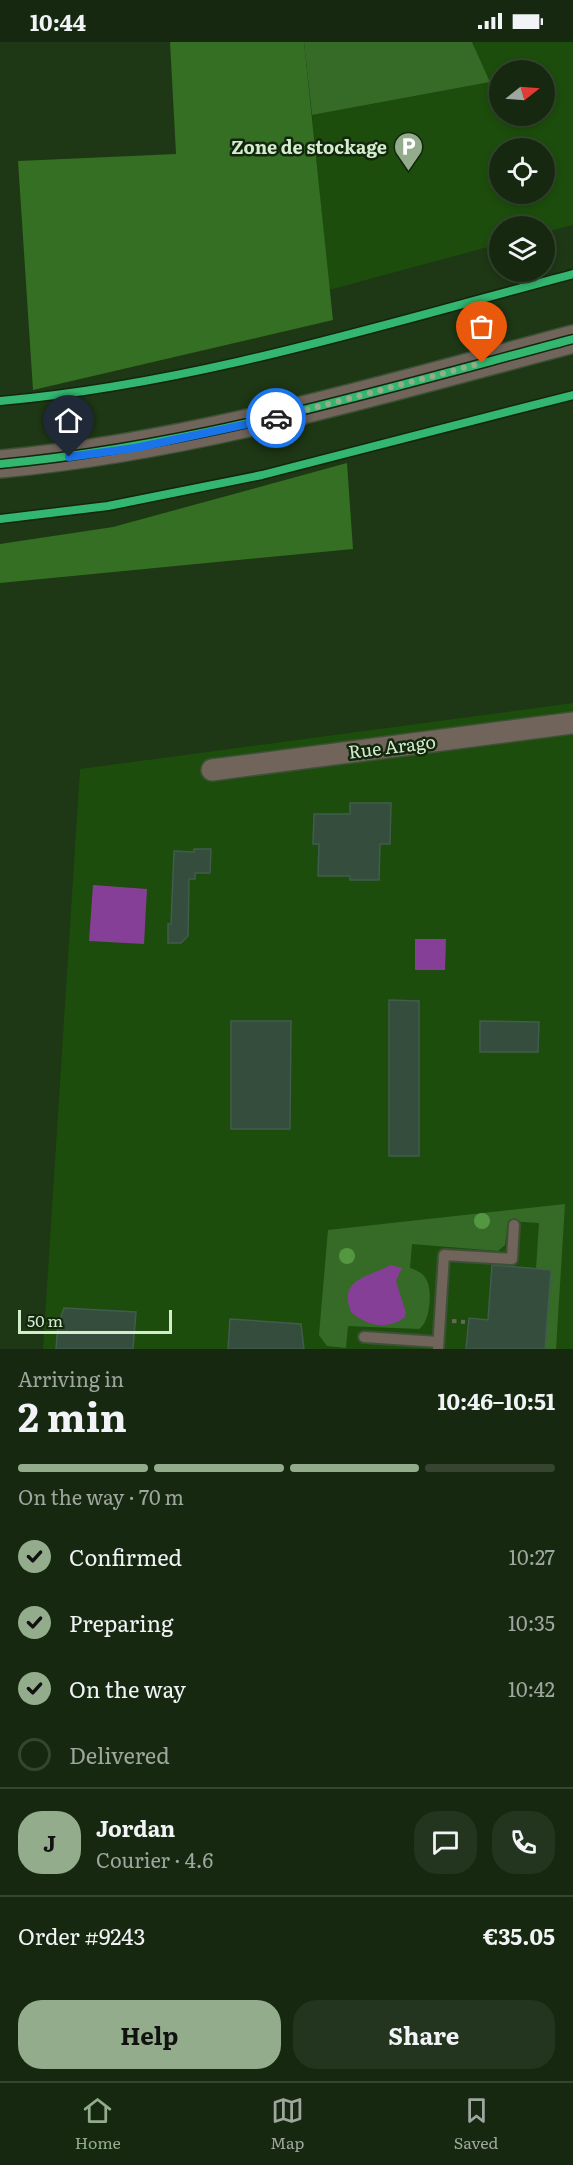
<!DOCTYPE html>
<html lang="en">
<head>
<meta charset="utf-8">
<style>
  body { margin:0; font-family:Literata,serif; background:#23351e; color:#f1f3f6; height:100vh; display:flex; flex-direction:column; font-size:22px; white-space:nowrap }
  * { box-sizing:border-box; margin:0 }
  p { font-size:20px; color:#9ea69f }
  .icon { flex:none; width:33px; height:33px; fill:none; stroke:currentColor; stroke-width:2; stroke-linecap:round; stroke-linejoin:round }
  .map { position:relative; height:1307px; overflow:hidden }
  .sheet { display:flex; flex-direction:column; background:#162910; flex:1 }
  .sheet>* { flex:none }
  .needle { width:39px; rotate:73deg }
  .fabs { position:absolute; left:489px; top:18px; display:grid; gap:12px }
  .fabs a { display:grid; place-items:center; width:66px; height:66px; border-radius:50%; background:#162910; box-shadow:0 3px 9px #0003,0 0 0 2px #354530; font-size:30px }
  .scale { position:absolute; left:18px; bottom:15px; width:154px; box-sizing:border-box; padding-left:6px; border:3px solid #d2eccc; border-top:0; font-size:16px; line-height:21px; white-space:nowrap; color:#d2eccc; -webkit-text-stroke:4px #13260e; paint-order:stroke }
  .pin { position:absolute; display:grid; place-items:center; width:51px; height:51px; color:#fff; margin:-62px -26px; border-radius:50% 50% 50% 0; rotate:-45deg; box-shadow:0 0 6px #0007 }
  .pin .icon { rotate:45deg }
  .courier { position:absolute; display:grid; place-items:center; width:60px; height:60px; margin:-30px; border:4px solid #1a73e8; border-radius:50%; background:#fff; color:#222; box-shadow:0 2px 8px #0007 }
  .headline em { font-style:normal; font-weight:700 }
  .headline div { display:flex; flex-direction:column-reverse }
  .headline { display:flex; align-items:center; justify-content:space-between; height:102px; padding:0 18px }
  h1 { font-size:39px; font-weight:700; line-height:45px }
  .bar { display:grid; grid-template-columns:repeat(4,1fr); gap:9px 6px; align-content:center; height:72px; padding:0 18px }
  .bar i { height:8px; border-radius:4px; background:#354530 }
  .bar .on { background:#93ad8c }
  .bar p { grid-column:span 4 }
  .line { display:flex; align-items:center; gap:15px; padding:0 18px; border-top:2px solid #354530 }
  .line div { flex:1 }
  .round { display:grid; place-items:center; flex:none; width:63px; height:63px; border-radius:24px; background:#23351e }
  ol { padding:0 18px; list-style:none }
  li { display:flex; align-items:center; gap:18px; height:66px }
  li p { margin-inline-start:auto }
  li .icon { padding:6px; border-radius:50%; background:#93ad8c; color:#111; stroke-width:4 }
  li:last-child { color:#9ea69f }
  li i { width:33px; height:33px; border:3px solid #354530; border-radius:50% }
  .primary-button { display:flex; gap:12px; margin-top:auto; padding:12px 18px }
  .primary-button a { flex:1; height:69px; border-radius:24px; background:#93ad8c; color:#111; font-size:24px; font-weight:700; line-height:69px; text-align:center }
  .primary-button a+a { background:#23351e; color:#f1f3f6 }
  .status { display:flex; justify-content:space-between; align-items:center; height:42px; padding:0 30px; background:#162910; direction:ltr }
  .status svg { height:16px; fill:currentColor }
  .dock { display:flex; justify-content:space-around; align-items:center; height:84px; border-top:2px solid #354530; background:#162910; font-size:16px; color:#9ea69f }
  .dock a { display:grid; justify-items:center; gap:3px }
  .dock .on { color:#93ad8c }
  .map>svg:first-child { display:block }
  .built { fill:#1c4d0c; fill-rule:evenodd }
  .green { fill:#366b27 }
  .forest { fill:#346f23 }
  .water { fill:#863f96 }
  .building { fill:#354d3d; stroke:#405c4d; stroke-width:1.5 }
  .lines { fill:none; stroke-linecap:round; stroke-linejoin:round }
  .service-casing { stroke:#3c5135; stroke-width:14 }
  .minor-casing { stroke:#3c5135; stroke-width:24 }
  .tertiary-casing { stroke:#3c5135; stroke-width:30 }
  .path { stroke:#69675a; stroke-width:4; stroke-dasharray:4.5 4.5; stroke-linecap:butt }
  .service { stroke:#70645b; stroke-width:10 }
  .minor { stroke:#70645b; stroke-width:21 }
  .tertiary { stroke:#70645b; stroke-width:27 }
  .cycleway-casing { stroke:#13260e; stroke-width:11 }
  .cycleway { stroke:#33b770; stroke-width:8 }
  .tree { fill:#539840 }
  .done { stroke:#93ad8c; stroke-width:6; stroke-dasharray:0 10.8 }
  .route { stroke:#1a73e8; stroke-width:8 }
  .labels { text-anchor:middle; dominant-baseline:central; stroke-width:5; stroke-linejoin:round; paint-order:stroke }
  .poi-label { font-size:18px; font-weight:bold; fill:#d2eccc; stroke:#13260e; text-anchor:end }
  .street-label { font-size:18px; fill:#d2eccc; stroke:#13260e }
</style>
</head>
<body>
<div class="status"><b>10:44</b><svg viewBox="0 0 49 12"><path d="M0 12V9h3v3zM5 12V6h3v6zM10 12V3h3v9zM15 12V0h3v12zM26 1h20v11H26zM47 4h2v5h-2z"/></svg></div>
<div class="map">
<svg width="573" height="1307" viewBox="0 0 573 1307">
  <rect width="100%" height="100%" fill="#1e3715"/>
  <path class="built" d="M472 0H573V183L545 190 544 184H500L499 202 329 248 312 73 490 40ZM500 28H544V74H500ZM500 106H544V152H500Z
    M573 661V1307H43L80 727Z"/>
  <path class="green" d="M304 0H472L490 40 312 73Z
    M565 1162 556 1307H545L551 1228 536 1227 539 1181 508 1179 505 1203 498 1209 412 1202 410 1226C416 1228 423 1231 426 1237 433 1248 430 1281 419 1287L348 1284 346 1306 327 1304 319 1293 328 1188Z"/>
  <path class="forest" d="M170 0H304L333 278 33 348 18 119 176 112Z
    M347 421 353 507 0 541V502L113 485Z"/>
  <path class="water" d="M93 843 147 847 144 902 89 899Z
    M415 897H446L445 928H415Z
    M391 1223 402 1226 396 1239 406 1271 404 1276C386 1288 367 1284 351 1270 338 1237 368 1235 391 1223Z"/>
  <path class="building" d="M350 761H391L390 802H380L379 838H350V834H318L319 802H313L314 772H350Z
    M194 807H211L210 831H195V837H189L188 894 181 901H168V882H171L174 809 194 810Z
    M389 958 419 959V1114H389Z
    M231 979H291L290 1087H231Z
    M480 979 539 980 538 1010H480Z
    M492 1223 551 1228 545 1307H466L469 1276 488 1278Z
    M64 1266 136 1270 133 1307H56L58 1283Z
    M230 1277 301 1282 304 1307H228Z"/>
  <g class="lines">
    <defs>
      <path id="service" d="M364 1295 438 1300
        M438 1307 444 1213 512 1217 514 1183"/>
      <path id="minor" d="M212 728 573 681"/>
      <path id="tertiary" d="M0 422C196 404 384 347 573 297"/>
    </defs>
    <use href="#service" class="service-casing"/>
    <use href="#minor" class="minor-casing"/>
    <use href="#tertiary" class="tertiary-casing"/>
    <path class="path" d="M452 1279 465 1280"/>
    <use href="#service" class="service"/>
    <use href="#minor" class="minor"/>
    <use href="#tertiary" class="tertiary"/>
    <defs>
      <path id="cycleway" d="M0 359C194 342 385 282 573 232
        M0 422C196 404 384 347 573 297
        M0 477 108 464 262 433 573 353"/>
    </defs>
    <use href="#cycleway" class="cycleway-casing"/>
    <use href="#cycleway" class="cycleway"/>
  </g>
  <g class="tree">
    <circle cx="482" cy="1179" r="8"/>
    <circle cx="347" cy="1214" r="8"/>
  </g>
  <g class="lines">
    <path class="done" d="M276 376 482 321"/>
    <path class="route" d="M69 415 135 406 276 376"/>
  </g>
  <defs>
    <symbol id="parking-pin" viewBox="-11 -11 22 30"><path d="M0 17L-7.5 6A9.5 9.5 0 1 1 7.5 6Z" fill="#93ad8c" stroke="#13260e"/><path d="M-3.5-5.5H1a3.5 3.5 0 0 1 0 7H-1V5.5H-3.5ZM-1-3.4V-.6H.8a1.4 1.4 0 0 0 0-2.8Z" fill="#fff"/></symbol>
  </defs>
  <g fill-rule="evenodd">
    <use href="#parking-pin" x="392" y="88" width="33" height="45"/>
  </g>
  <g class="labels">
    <g class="poi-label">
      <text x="387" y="104">Zone de stockage</text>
    </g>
    <g class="street-label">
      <text transform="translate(392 704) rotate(-7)">Rue Arago</text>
    </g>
  </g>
</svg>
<div class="fabs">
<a><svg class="needle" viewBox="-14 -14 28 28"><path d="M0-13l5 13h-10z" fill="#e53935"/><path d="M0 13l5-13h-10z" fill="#9ea69f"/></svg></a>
<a><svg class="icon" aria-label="locate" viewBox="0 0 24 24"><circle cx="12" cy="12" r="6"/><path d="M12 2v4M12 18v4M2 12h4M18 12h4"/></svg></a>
<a><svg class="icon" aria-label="layers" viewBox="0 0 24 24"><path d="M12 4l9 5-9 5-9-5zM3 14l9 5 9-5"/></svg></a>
</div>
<div class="scale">50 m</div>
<div class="pin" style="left:482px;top:321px;background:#ea580c"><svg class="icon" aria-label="bag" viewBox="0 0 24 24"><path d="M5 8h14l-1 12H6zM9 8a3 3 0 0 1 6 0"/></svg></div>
<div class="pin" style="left:69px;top:415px;background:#1f2937"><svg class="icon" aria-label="home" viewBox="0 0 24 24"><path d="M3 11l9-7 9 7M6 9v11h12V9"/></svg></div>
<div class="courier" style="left:276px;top:376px"><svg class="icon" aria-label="car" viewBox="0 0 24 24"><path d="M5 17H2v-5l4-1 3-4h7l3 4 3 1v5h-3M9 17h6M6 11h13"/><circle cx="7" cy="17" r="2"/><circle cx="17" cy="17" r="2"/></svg></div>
</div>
<section class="sheet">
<div class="headline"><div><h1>2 min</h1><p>Arriving in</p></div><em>10:46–10:51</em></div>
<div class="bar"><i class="on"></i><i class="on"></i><i class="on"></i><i></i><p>On the way · 70 m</p></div>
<ol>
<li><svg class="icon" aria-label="check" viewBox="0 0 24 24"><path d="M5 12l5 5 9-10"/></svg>Confirmed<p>10:27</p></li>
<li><svg class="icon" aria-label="check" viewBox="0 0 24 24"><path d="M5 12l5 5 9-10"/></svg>Preparing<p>10:35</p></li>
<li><svg class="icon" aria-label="check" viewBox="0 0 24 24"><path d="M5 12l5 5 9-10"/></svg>On the way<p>10:42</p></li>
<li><i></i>Delivered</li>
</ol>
<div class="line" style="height:108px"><b class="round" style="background:#93ad8c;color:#111">J</b><div><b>Jordan</b><p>Courier · 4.6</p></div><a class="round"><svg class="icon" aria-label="chat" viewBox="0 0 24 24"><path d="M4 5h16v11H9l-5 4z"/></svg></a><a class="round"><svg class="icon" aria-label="phone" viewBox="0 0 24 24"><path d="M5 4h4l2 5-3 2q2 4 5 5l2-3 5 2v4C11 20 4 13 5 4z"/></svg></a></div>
<div class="line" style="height:78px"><div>Order #9243</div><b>€35.05</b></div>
<div class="primary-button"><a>Help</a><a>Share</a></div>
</section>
<nav class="dock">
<a class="on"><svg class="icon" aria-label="home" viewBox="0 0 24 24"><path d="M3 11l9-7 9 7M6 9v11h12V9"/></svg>Home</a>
<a><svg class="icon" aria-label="map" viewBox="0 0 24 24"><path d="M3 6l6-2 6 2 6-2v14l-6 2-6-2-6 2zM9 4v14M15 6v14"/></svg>Map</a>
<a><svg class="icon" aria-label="saved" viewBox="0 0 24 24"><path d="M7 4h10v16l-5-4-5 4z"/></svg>Saved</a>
</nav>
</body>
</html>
